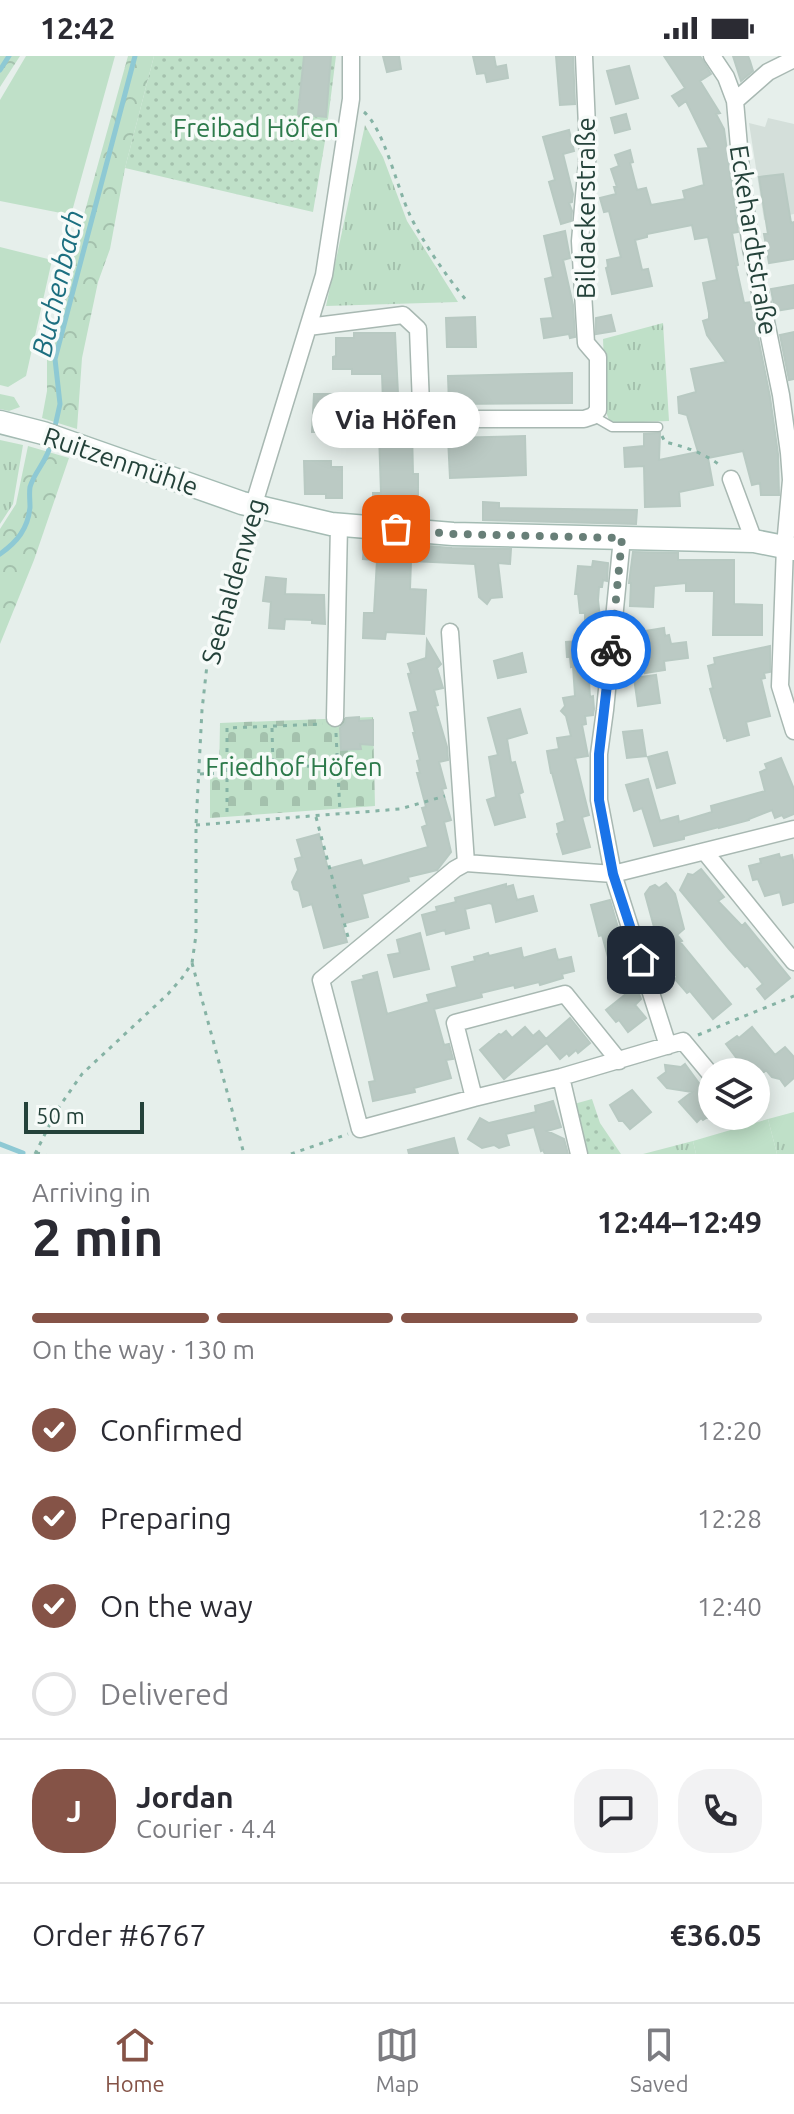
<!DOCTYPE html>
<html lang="en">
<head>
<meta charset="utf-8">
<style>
  body { margin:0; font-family:Ubuntu,sans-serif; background:#f2f2f3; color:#2b2b33; height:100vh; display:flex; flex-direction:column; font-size:30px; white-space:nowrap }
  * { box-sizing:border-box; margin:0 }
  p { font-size:26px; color:#7c7c81 }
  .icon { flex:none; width:44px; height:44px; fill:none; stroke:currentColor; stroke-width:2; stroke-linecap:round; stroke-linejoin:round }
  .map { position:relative; height:1098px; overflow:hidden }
  .drawer { display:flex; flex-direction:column; background:#fff; flex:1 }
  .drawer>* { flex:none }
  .fabs { position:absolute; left:698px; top:1002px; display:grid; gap:16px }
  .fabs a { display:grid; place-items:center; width:72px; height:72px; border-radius:50%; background:#fff; box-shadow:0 4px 20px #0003; font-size:40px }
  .scale { position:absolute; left:24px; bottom:20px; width:120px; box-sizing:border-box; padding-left:8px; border:4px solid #24423a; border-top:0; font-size:22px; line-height:28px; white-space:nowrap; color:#24423a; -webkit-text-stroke:6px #f7fbf9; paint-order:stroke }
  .pin { position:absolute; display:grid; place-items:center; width:68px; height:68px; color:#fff; margin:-34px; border-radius:16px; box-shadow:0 4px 12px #0006 }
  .courier { position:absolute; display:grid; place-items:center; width:80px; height:80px; margin:-40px; border:6px solid #1a73e8; border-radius:50%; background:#fff; color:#222; box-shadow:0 2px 10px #0007 }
  .bubble { position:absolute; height:56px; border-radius:28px; background:#fff; box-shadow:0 4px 20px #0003; font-size:26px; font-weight:700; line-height:56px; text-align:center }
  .headline em { font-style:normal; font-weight:700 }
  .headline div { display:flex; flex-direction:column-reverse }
  .headline { display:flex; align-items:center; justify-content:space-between; height:136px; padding:0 32px }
  h1 { font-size:52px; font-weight:700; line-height:60px }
  .bar { display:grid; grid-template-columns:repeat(4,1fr); gap:12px 8px; align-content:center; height:96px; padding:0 32px }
  .bar i { height:10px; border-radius:6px; background:#e1e1e2 }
  .bar .current { background:#855347 }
  .bar p { grid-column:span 4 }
  .line { display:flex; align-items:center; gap:20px; padding:0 32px; border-top:2px solid #e1e1e2 }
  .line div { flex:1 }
  .round { display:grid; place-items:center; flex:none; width:84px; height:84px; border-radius:32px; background:#f2f2f3 }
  ol { padding:0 32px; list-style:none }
  li { display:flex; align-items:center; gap:24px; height:88px }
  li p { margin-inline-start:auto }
  li .icon { padding:8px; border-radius:50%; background:#855347; color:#fff; stroke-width:4 }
  li:last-child { color:#7c7c81 }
  li i { width:44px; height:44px; border:4px solid #e1e1e2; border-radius:50% }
  .status { display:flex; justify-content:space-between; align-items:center; height:56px; padding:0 40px; background:#fff; direction:ltr }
  .status svg { height:22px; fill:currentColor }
  .dock { display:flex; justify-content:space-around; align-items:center; height:112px; border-top:2px solid #e1e1e2; background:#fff; font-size:22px; color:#7c7c81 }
  .dock a { display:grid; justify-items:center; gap:4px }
  .dock .current { color:#855347 }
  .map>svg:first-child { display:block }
  .built { fill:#d4dfda }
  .grass { fill:url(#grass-tufts) }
  .forest { fill:url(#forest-crowns) }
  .cemetery { fill:url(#cemetery-stones) }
  .park { fill:url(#park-dots) }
  .garden { fill:#bfe0c8 }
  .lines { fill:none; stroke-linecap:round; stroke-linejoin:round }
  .stream { stroke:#8ec9d4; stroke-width:5 }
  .building { fill:#bbcac4; stroke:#b8c9c2; stroke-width:2 }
  .lane-casing { stroke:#a8b8b2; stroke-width:11 }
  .street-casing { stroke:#a8b8b2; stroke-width:19 }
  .secondary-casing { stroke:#a4bbb3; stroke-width:25 }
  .path { stroke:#86b3a5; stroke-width:3; stroke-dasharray:4 6; stroke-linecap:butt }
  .lane { stroke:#fff; stroke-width:8 }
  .street { stroke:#fff; stroke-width:16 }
  .secondary { stroke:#fff; stroke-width:22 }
  .done { stroke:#687f78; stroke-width:8; stroke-dasharray:0 14.4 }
  .route { stroke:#1a73e8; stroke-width:10 }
  .labels { text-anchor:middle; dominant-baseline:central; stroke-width:7; stroke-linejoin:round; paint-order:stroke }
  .park-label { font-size:26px; fill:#2d7a4b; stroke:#f7fbf9 }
  .street-label { font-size:26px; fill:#24423a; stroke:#f7fbf9 }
  .water-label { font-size:28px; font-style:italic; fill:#1c6f80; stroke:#f7fbf9 }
</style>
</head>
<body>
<div class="status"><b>12:42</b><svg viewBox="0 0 49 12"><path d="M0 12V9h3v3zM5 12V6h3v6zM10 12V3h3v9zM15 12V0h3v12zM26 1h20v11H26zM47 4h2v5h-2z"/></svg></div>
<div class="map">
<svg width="794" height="1098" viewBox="0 0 794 1098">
  <defs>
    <pattern id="grass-tufts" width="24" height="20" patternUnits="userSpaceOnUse" patternTransform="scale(2)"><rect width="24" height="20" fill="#bfe0c8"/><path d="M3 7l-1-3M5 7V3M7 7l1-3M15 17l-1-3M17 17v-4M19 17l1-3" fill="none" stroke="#a4c1ad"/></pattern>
    <pattern id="forest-crowns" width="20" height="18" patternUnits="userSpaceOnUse" patternTransform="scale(2)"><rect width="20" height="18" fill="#bfe0c8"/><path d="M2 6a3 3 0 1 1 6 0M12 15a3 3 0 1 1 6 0" fill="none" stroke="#a4c1ad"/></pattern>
    <pattern id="cemetery-stones" width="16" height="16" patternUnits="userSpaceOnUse" patternTransform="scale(2)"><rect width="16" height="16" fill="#bfe0c8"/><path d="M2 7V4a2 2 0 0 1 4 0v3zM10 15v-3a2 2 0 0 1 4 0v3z" fill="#a4c1ad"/></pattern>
    <pattern id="park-dots" width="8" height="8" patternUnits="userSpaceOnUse" patternTransform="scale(2)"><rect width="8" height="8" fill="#bfe0c8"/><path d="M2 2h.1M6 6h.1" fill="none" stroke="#a4c1ad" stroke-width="1.8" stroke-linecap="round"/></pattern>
  </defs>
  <rect width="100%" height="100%" fill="#e6efeb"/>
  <path class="built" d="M768 62 794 68V158L764 164 749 67 765 71Z"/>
  <path class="grass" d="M365 69 383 101 407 165 458 246 326 250Z
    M663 267 669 365 616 367 609 364 606 356 603 283Z
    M0 384 23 389 13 448 0 468Z
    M794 1056V1098H777L768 1063Z
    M693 1085 696 1098H643Z"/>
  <path class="forest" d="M0 0H20L0 31Z
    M128 0H154L125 112 110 193 98 226 82 302 77 373 42 362 47 335V292Z
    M0 338 14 341 20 351 9 355 0 353Z
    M28 390 69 402 34 504 0 588V473L16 448Z"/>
  <path class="cemetery" d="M373 661 375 750 210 762V722L219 721 220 667Z"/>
  <path class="park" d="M154 0H336L326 79 313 156 125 112Z
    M592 1043 600 1067 621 1098H586L574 1048Z"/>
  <path class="garden" d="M26 0H115L71 159 0 145V44Z
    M0 191 52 204 26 320 8 331 0 329Z
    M768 1063 777 1098H696L693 1085Z"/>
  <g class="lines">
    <path class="stream" d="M0 14 9 0
      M54 375 60 348 55 303 135 0
      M0 498C17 486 28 473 30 451 30 445 29 437 30 431 35 414 48 405 52 384
      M0 1088 23 1097"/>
  </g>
  <path class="building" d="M304 0H331L326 61 298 58Z
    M383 0H399L401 13 387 16Z
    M473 0H494L496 11 506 9 508 22 487 26 485 17 477 18Z
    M556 0H573L575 48 560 49Z
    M664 0H700L711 18 700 25 720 57 716 58 724 73 738 176 732 177 738 209 736 210 744 247 751 246 770 341 778 398 779 439H761L760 427 752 429 743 395 708 402 713 429 679 436 680 450 645 451 644 410 625 411 624 392 644 390V378L660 377 659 404 698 396 687 359 679 357 678 341 696 336 691 313 726 306 707 279 703 265 709 263V257L703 227 717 224 708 181 695 183 692 169 647 178V181L635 184 642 214 648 213 652 230 612 238 606 212 608 211 607 204 621 201 609 155 604 156 600 142 616 138 614 131H617L611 113 619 110 615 99 630 94 633 106 630 107 637 134 646 132 651 149 685 143 683 135 704 129 698 93 709 92 686 45 679 50 672 40 685 32Z
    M733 0H748L750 5 753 15 741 25Z
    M629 10 638 42 616 48 607 15Z
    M626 58 630 73 615 77 611 62Z
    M569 74 574 95 563 98 573 138 572 146 569 147 572 155 571 165 561 168 549 126 555 124 543 81Z
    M783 118 791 167 794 166V203L769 207 764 178H768L759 121Z
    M565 175 570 202 563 204 573 249 575 281 570 282 569 278 544 282 541 263 553 262 545 223 553 221 544 180Z
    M794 229V252L775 255 771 233Z
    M611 259 615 275 596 278V262Z
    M475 261 476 291H447L446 262Z
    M794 276V323L789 324 780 279Z
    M354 277H395L398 338H408L409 375H412L413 418H418V452H403V450H373V437H381L379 377H373V375L312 376 314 338H347V345H349V359L377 358V346H383L382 318H352V313H333V301L336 300V282H354Z
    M572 317V347L449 348 448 320Z
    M525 380 526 419 450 422 448 382Z
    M304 405H331V411H342V442H326V438H305Z
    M483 446 499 447V452L637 454 636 468 483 464Z
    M378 486 452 492 511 493 510 508 498 507 502 541 491 542 487 548 479 541 475 508 411 505 410 533 426 534 424 578 386 576 385 583 363 582 364 557H374L377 504 363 503 364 489 378 490Z
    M633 496 678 497V504H734V548L762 549V579H713L714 535H686V527L654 530 653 551 630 550 631 527H629Z
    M593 505 608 507 607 525 603 524 602 531H599L598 544 600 562 585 564V557H580L578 538H575L578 510 592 511Z
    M266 521 286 523 285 538 324 539 325 568 312 567V564L285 563 284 573 269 572 271 546 263 545Z
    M664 572 665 580 669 579 671 588 686 586 688 602 664 605 665 614 645 617 639 576Z
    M427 584 441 608 437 612 443 632 434 634 438 649 435 650 447 691 448 704 439 706 446 732 442 733 451 764 444 766 451 796 437 814 408 821 409 825 362 838 368 861 342 868 347 886 324 892 312 848 303 851 299 835 294 833 292 826 298 814 295 803 302 801 297 784 319 778 328 813 361 804 363 810 428 791 422 771 427 769 422 752 426 751 417 717H420L417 705 420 704 413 677H415L410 657 418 655 408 618 411 617 408 608 426 602Z
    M593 584 595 609H588L590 641 593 640 594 653 593 659 585 660 586 668 582 669 588 700 575 702 589 759 582 761 590 791 563 798 557 778 559 777 557 768 565 765 552 717H551L547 695 559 693 557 682 571 680 566 660 561 655 565 650 563 642 575 640 573 610 571 611 570 601H567L566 586Z
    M770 590V616L764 617 765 622 761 623 770 660 746 666 749 679 727 685 726 681 724 682 710 633 713 632 708 610 715 608 714 602Z
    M522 597 526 616 498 622 494 605Z
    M656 619 660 647 638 650 634 622Z
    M520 653 527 677 507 683 511 707 515 706 523 736 519 738 525 761 495 769 487 744 496 741 489 701 498 699 488 662Z
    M359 661V665L373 664V689L360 688 361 693 341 694 340 672 345 667 346 662Z
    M642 674 646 700 627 702 623 676Z
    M667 696 675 727 657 732 648 701Z
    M781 702 794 733V758L784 762 782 759 775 762 772 754 749 763V764L719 772V771L684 780V783L654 790 642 752 634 755 626 729 648 723 660 765 678 760 679 766 712 756 711 750 765 735 760 716 767 713 765 708Z
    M779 798 780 802 792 799 794 809V846L783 849 780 836 765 840 758 823 753 824 749 810 761 807 760 803Z
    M701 813 724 841 718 845 742 870 745 867 790 922 765 943 757 933 763 928 747 909 745 911 729 893 680 834 688 818 693 819Z
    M666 827 675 838 684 873 677 879 682 885 680 886 731 948 713 963 690 935 687 937 675 923 677 921 666 907 673 901 657 882 645 838 650 831 655 829 659 832Z
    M506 828V831L513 829 517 844 533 840 537 855 496 866 492 848 489 847 465 853 469 872 446 878 445 874 427 879 422 859 437 855 436 851 456 846 455 842Z
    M610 844 619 875H616L628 920 614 923 602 879 599 880 591 849Z
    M420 877 429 913 394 921 388 899 400 897 397 884Z
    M521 892 523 902 555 893 558 904 571 901 574 915 562 918 563 922 540 929 539 926 515 932 514 929 481 937 482 941 434 953 444 989 449 988 453 1003 446 1004 451 1022 414 1032 415 1036 373 1045 369 1026 375 1025 352 926 364 923 363 920 377 916 387 958 429 946 427 939 457 931 452 911 475 905 474 901 482 899 488 897 489 900Z
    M636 930 641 943 635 949 646 962 628 976 619 964 616 966 606 954Z
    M570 962 590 987 578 997 576 994 569 1000 567 997 560 1003 547 987 504 1023 480 994 499 978 501 979 506 975 512 982 525 971 533 980 539 975 546 983Z
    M752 971 775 999 785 991 794 1001V1022L785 1030 780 1023 772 1021 766 1014 764 1016H747L726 988 737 980 739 982Z
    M685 1008 712 1045V1062H706L703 1064 701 1062 697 1066 679 1046 692 1036 667 1032 658 1022 666 1016 665 1009 681 1011Z
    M632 1034 651 1056 630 1073 623 1065H619L610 1049Z
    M553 1045 561 1071 547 1075 564 1083 568 1098H545L543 1094 541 1095 534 1071 506 1078 509 1089 499 1092 494 1089 482 1092 468 1083 480 1062 489 1067 536 1056 535 1050Z
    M454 1082 458 1098H409L408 1094Z"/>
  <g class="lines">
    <defs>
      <path id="lane" d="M593 360 612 371H658"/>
      <path id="street" d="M712 0 726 21 735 45 742 125 751 192 781 339 789 397 791 424 785 490 780 630 794 675
        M735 45 768 16 794 3
        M308 271 403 259 418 273 421 349 436 363H584L593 360 598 354V301L586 287 580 185 588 95 584 0
        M731 423 754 485
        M253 451 324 219 351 43V0
        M622 482 605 654 599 698V744L613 818 668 990
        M450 576 466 807
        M335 662 339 469
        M705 796 794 906
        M712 1020 683 985 561 1021 474 1042 360 1073 321 924 455 813 466 807 613 818 794 773
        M561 1021 579 1098
        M474 1042 455 967 565 938 619 1005"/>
      <path id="secondary" d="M0 366 43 377 242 447 331 468 453 478 754 485 794 493"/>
    </defs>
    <use href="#lane" class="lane-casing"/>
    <use href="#street" class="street-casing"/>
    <use href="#secondary" class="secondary-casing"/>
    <path class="path" d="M364 56C384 73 397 131 409 157 421 184 447 221 466 244
      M662 380 665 386C686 391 704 397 721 410
      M272 672 273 712
      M336 677 340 757
      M200 718 273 715V712L368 707
      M227 756V672L323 668
      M316 761 348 881
      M196 769 400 753 445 740
      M192 907 244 1098
      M698 979 794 940
      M36 1097 46 1098
      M35 1098 57 1054 82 1018 168 938 182 922 192 907 196 879V769L202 654 209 591 248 466
      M291 1098 348 1078"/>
    <use href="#lane" class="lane"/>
    <use href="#street" class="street"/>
    <use href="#secondary" class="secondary"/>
  </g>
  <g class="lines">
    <path class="done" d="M396 473 453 478 622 482 611 594"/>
    <path class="route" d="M611 594 599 698V744L613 818 641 904"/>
  </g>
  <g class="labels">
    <g class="park-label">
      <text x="256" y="71">Freibad Höfen</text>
      <text x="294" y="710">Friedhof Höfen</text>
    </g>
    <g class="street-label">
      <text transform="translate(585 152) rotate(-90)">Bildackerstraße</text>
      <text transform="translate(754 184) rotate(81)">Eckehardtstraße</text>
      <text transform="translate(121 405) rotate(19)">Ruitzenmühle</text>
      <text transform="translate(233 525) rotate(-74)">Seehaldenweg</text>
    </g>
    <g class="water-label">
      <text transform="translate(57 227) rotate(-77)">Buchenbach</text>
    </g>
  </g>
</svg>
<div class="fabs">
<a><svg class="icon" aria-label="layers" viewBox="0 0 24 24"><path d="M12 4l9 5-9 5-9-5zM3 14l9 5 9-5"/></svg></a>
</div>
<div class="scale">50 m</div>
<div class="pin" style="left:396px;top:473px;background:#ea580c"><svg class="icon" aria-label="bag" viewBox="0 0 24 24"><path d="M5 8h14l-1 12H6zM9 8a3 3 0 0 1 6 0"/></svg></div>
<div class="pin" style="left:641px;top:904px;background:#1f2937"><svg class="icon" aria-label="home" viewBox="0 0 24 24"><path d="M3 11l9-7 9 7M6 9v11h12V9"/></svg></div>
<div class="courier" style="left:611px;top:594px"><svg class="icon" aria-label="bike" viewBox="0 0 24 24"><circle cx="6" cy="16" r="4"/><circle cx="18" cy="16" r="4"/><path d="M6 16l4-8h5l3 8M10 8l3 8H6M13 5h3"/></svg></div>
<div class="bubble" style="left:312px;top:336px;width:168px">Via Höfen</div>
</div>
<section class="drawer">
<div class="headline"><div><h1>2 min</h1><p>Arriving in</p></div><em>12:44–12:49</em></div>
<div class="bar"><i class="current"></i><i class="current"></i><i class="current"></i><i></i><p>On the way · 130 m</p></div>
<ol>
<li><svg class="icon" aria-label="check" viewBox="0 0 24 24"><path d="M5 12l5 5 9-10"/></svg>Confirmed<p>12:20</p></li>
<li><svg class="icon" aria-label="check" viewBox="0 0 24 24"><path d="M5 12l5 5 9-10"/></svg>Preparing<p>12:28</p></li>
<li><svg class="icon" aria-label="check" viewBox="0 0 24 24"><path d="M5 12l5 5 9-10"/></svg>On the way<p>12:40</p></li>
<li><i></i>Delivered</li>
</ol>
<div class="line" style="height:144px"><b class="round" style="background:#855347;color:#fff">J</b><div><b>Jordan</b><p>Courier · 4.4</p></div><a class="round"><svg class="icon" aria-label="chat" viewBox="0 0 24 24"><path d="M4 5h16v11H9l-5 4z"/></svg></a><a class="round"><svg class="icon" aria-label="phone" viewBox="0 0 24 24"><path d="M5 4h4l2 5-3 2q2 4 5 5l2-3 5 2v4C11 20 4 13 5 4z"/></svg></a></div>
<div class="line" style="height:104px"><div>Order #6767</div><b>€36.05</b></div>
</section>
<nav class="dock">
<a class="current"><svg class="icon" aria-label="home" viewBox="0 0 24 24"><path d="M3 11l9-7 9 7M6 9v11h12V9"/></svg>Home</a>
<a><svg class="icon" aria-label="map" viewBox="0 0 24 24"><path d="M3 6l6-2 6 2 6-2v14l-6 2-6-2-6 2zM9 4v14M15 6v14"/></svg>Map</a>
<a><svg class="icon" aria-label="saved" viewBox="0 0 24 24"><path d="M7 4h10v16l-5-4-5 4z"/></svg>Saved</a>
</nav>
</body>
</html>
